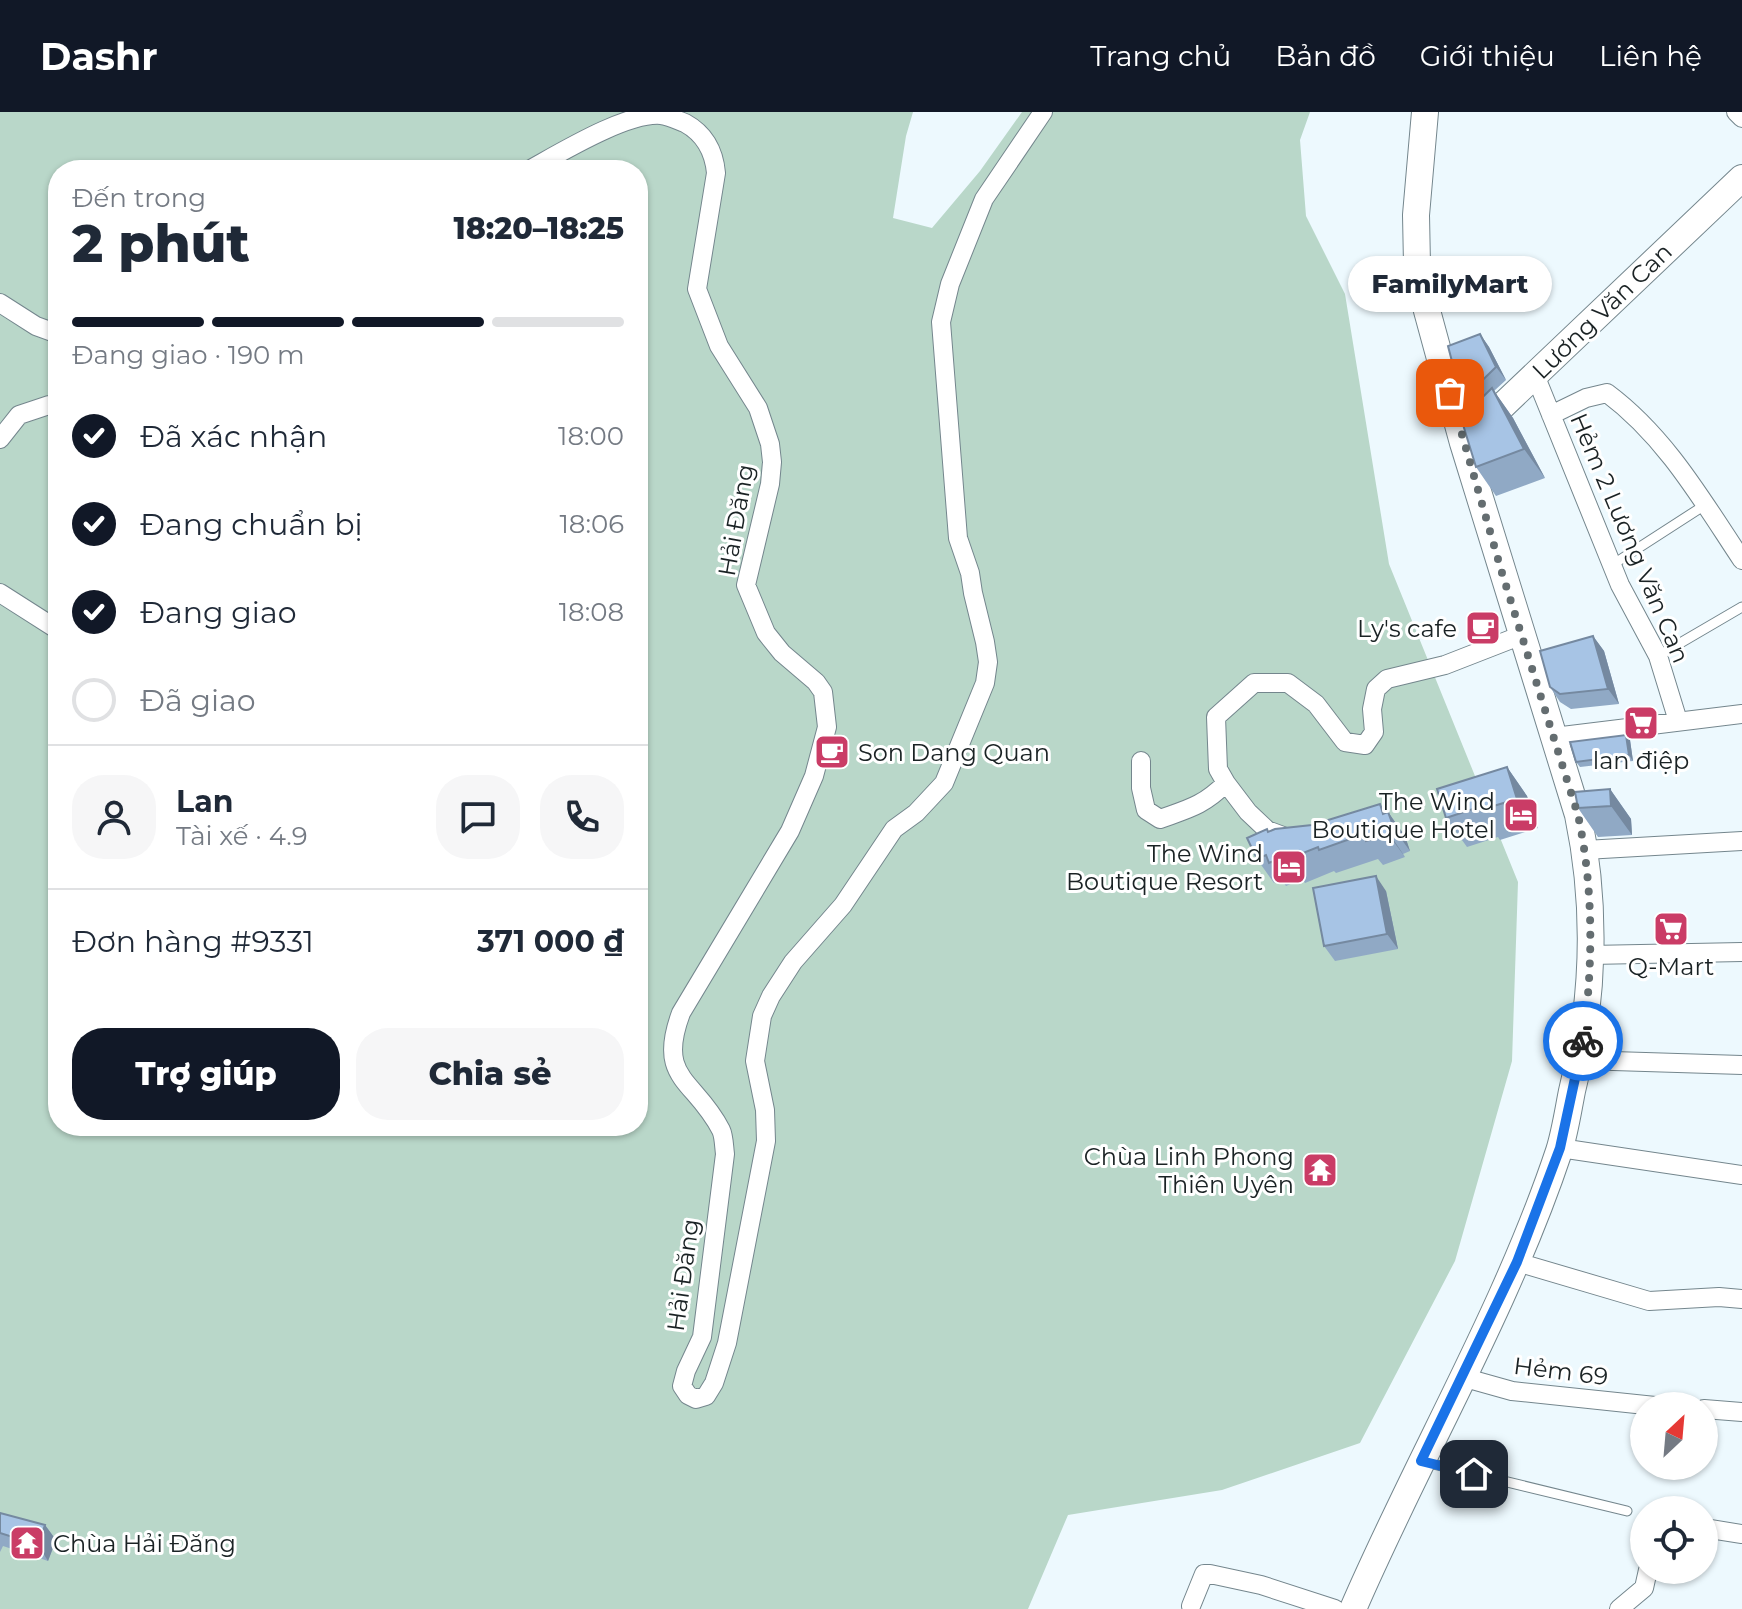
<!DOCTYPE html>
<html lang="vi">
<head>
<meta charset="utf-8">
<style>
  body { margin:0; font-family:Montserrat,sans-serif; background:#f6f6f7; color:#1f2937; height:100vh; display:flex; flex-direction:column; font-size:30px; white-space:nowrap }
  * { box-sizing:border-box; margin:0 }
  p { font-size:26px; color:#747a83 }
  .icon { flex:none; width:44px; height:44px; fill:none; stroke:currentColor; stroke-width:2; stroke-linecap:round; stroke-linejoin:round }
  .map { position:relative; flex:1; overflow:hidden }
  .sheet { position:absolute; left:48px; top:48px; width:600px; height:976px; display:flex; flex-direction:column; background:#fff; border-radius:32px; box-shadow:0 2px 6px #0004 }
  .sheet>* { flex:none }
  .needle { width:52px; rotate:26deg }
  .buttons { position:absolute; left:1630px; top:1280px; display:grid; gap:16px }
  .buttons a { display:grid; place-items:center; width:88px; height:88px; border-radius:50%; background:#fff; box-shadow:0 2px 6px #0004; font-size:40px }
  .pin { position:absolute; display:grid; place-items:center; width:68px; height:68px; color:#fff; margin:-34px; border-radius:16px; box-shadow:0 4px 12px #0006 }
  .courier { position:absolute; display:grid; place-items:center; width:80px; height:80px; margin:-40px; border:6px solid #1a73e8; border-radius:50%; background:#fff; color:#222; box-shadow:0 2px 10px #0007 }
  .bubble { position:absolute; height:56px; border-radius:28px; background:#fff; box-shadow:0 2px 6px #0004; font-size:26px; font-weight:800; line-height:56px; text-align:center }
  .summary em { font-style:normal; font-weight:800 }
  .summary div { display:flex; flex-direction:column-reverse }
  .summary { display:flex; align-items:center; justify-content:space-between; height:136px; padding:0 24px }
  h1 { font-size:52px; font-weight:800; line-height:60px }
  .bar { display:grid; grid-template-columns:repeat(4,1fr); gap:12px 8px; align-content:center; height:96px; padding:0 24px }
  .bar i { height:10px; border-radius:6px; background:#e0e1e3 }
  .bar .on { background:#111827 }
  .bar p { grid-column:span 4 }
  .line { display:flex; align-items:center; gap:20px; padding:0 24px; border-top:2px solid #e0e1e3 }
  .line div { flex:1 }
  .round { display:grid; place-items:center; flex:none; width:84px; height:84px; border-radius:32px; background:#f6f6f7 }
  ol { padding:0 24px; list-style:none }
  li { display:flex; align-items:center; gap:24px; height:88px }
  li p { margin-inline-start:auto }
  li .icon { padding:8px; border-radius:50%; background:#111827; color:#fff; stroke-width:4 }
  li:last-child { color:#747a83 }
  li i { width:44px; height:44px; border:4px solid #e0e1e3; border-radius:50% }
  .primary-button { display:flex; gap:16px; margin-top:auto; padding:16px 24px }
  .primary-button a { flex:1; height:92px; border-radius:32px; background:#111827; color:#fff; font-size:32px; font-weight:800; line-height:92px; text-align:center }
  .primary-button a+a { background:#f6f6f7; color:#1f2937 }
  header { display:flex; align-items:center; gap:48px; box-sizing:border-box; height:112px; padding:0 40px; background:#111827; color:#fff }
  header strong { font-size:38px }
  nav { display:flex; gap:44px; margin-inline-start:auto; font-size:28px }
  .map>svg:first-child { display:block }
  .green { fill:#b9d7c9; fill-rule:evenodd }
  .lines { fill:none; stroke-linecap:round; stroke-linejoin:round }
  .lane-casing { stroke:#74868d; stroke-width:11 }
  .street-casing { stroke:#74868d; stroke-width:20 }
  .secondary-casing { stroke:#74868d; stroke-width:28 }
  .lane { stroke:#fff; stroke-width:9 }
  .street { stroke:#fff; stroke-width:18 }
  .secondary { stroke:#fff; stroke-width:26 }
  .wall { fill:#90a9c5 }
  .shaded-wall { fill:#7589a0 }
  .building { fill:#a7c4e5; stroke:#7589a0; stroke-width:2 }
  .done { stroke:#646d70; stroke-width:8; stroke-dasharray:0 14.4 }
  .route { stroke:#1a73e8; stroke-width:10 }
  .labels { text-anchor:middle; dominant-baseline:central; stroke-width:6; stroke-linejoin:round; paint-order:stroke }
  .street-label { font-size:24px; fill:#1a2224; stroke:#fff }
  .poi-label { font-size:24px; fill:#1a2224; stroke:#fff; text-anchor:end }
</style>
</head>
<body>
<header>
<strong>Dashr</strong>
<nav><a>Trang chủ</a><a>Bản đồ</a><a>Giới thiệu</a><a>Liên hệ</a></nav>
</header>
<div class="map">
<svg width="1742" height="1497" viewBox="0 0 1742 1497">
  <rect width="100%" height="100%" fill="#edf9fe"/>
  <path class="green" d="M0 0H913L906 24 893 106 932 116 980 59 1022 0H1310L1300 28 1306 104 1345 182 1389 452 1518 770 1512 949 1455 1149 1360 1331 1222 1378 1068 1403 1028 1497H0ZM58 58H638V1014H58Z"/>
  <g class="lines">
    <defs>
      <path id="lane" d="M1612 453 1705 393
        M1658 544 1742 495
        M1425 1350 1627 1399"/>
      <path id="street" d="M1736 0 1742 6
        M529 58C560 41 627 0 661 3 669 4 677 8 685 11 705 22 714 39 716 61L697 177 719 234 758 296 770 332 772 350 770 372 746 473 766 521 782 541 816 570 823 580 827 615 814 664 790 719 681 901C656 968 695 967 721 1018 724 1024 724 1035 725 1042L702 1225 686 1259 682 1274 688 1283 696 1287 706 1284 714 1271 727 1231 766 1029 765 998 755 949 762 904 771 884 793 850 843 793 894 717 916 701 944 671 985 571 988 550 985 530 973 481 970 461 958 426 941 210 950 172 984 87 1043 0
        M0 191 36 214 58 222
        M1535 263 1620 473 1658 544 1678 609
        M1551 303 1586 286 1607 281C1666 325 1702 388 1742 448
        M0 327 19 303 49 293 58 294
        M0 481 58 518
        M1554 625 1742 602
        M1141 649V676L1146 698 1160 707C1188 697 1203 694 1226 671
        M1291 727 1267 718 1248 700 1226 671 1218 657 1216 605 1254 571H1288L1316 592 1345 630 1365 633 1374 620 1372 597 1376 577 1387 567 1445 553 1522 523
        M1585 738 1742 729
        M1590 843 1742 840
        M1581 948 1742 953
        M1560 1036 1742 1063
        M1517 1150 1649 1189 1719 1185 1742 1187
        M1462 1265 1512 1279 1655 1294
        M1704 1297 1742 1300
        M1704 1416 1742 1422
        M1191 1494 1204 1462H1210L1261 1473 1335 1497
        M1619 1497 1644 1476 1648 1458"/>
      <path id="secondary" d="M1478 317 1742 66
        M1353 1497C1419 1344 1506 1198 1559 1039 1565 1020 1568 999 1572 979 1594 889 1597 794 1578 703L1463 331 1423 184 1417 152 1416 103 1425 0"/>
    </defs>
    <use href="#lane" class="lane-casing"/>
    <use href="#street" class="street-casing"/>
    <use href="#secondary" class="secondary-casing"/>
    <use href="#lane" class="lane"/>
    <use href="#street" class="street"/>
    <use href="#secondary" class="secondary"/>
  </g>
  <path class="wall" d="M1480 222 1489 235 1506 268 1494 279 1513 306 1545 366 1496 384 1476 355 1469 298 1462 288Z
    M1593 524 1604 539 1619 592 1571 597 1560 590 1550 575Z
    M1630 628 1633 649 1580 655 1576 650Z
    M1507 655 1527 684 1538 716 1500 728 1498 725 1467 735 1446 706Z
    M1610 677 1631 707 1632 723 1598 725 1578 696Z
    M1380 692 1386 701 1388 700 1405 724 1410 739 1403 742 1405 745 1383 753 1378 747 1336 761 1334 759 1305 771 1302 767 1286 774 1281 767 1274 771 1257 747 1312 713Z
    M1386 779 1398 837 1335 849 1324 834Z
    M45 1413 56 1428 48 1449 3 1434 0 1440V1421Z"/>
  <path class="shaded-wall" d="M1480 222 1489 235 1506 268 1496 255Z
    M1492 276 1513 306 1545 366 1524 337Z
    M1593 524 1604 539 1619 592 1608 577Z
    M1626 623 1630 628 1633 649 1629 643Z
    M1507 655 1527 684 1538 716 1517 687Z
    M1610 677 1631 707 1632 723 1611 694Z
    M1380 692 1390 707 1388 700 1405 724 1410 739 1383 702Z
    M1387 718 1405 745 1388 722Z
    M1376 764 1386 779 1398 837 1387 822Z
    M45 1413 56 1428 48 1449 38 1433Z"/>
  <path class="building" d="M1480 222 1496 255 1462 288 1448 234Z
    M1492 276 1524 337 1476 355 1461 306Z
    M1593 524 1608 577 1560 582 1550 575 1540 539Z
    M1626 623 1629 643 1576 650 1570 630Z
    M1507 655 1517 687 1480 698 1479 695 1446 706 1437 677Z
    M1610 677 1611 694 1578 696 1575 680Z
    M1380 692 1383 702 1388 700 1394 716 1387 718 1388 722 1366 729 1364 722 1319 738 1318 735 1288 747 1286 743 1269 751 1266 743 1257 747 1247 726 1267 717 1268 720 1275 717 1312 713Z
    M1376 764 1387 822 1324 834 1313 776Z
    M0 1401 45 1413 38 1433 0 1421Z"/>
  <g class="lines">
    <path class="done" d="M1450 281 1502 461 1578 703C1594 778 1593 854 1583 929"/>
    <path class="route" d="M1474 1362 1421 1349 1517 1150 1560 1036 1583 929"/>
  </g>
  <defs>
    <symbol id="cafe-square" viewBox="-11 -11 22 22"><rect x="-9" y="-9" width="18" height="18" rx="4" fill="#ca3c66" stroke="#fff"/><path d="M-5.5-4.5H6V0H3Q3 3.5 0 3.5H-2.5Q-5.5 3.5-5.5 0ZM3-3.2v2h1.7v-2ZM-6 4.5H4V6H-6Z" fill="#fff"/></symbol>
    <symbol id="supermarket-square" viewBox="-11 -11 22 22"><rect x="-9" y="-9" width="18" height="18" rx="4" fill="#ca3c66" stroke="#fff"/><path d="M-6-5.5h2.5l.6 2H6L4.5 2H-2.5L-4.4-4H-6ZM-1.5 3.2a1.3 1.3 0 1 0 .1 0ZM3 3.2a1.3 1.3 0 1 0 .1 0Z" fill="#fff"/></symbol>
    <symbol id="hotel-square" viewBox="-11 -11 22 22"><rect x="-9" y="-9" width="18" height="18" rx="4" fill="#ca3c66" stroke="#fff"/><path d="M-6-4.5h1.5V1H6V5H4.5V3h-9V5H-6ZM-4 0a1.8 1.8 0 1 1 3.6 0ZM.5 0V-2.5h3Q6-2.5 6 0Z" fill="#fff"/></symbol>
    <symbol id="temple-square" viewBox="-11 -11 22 22"><rect x="-9" y="-9" width="18" height="18" rx="4" fill="#ca3c66" stroke="#fff"/><path d="M0-6L5-2H3V0L6.5 2.5H4V6H1.5V3h-3V6H-4V2.5H-6.5L-3 0V-2H-5Z" fill="#fff"/></symbol>
  </defs>
  <g fill-rule="evenodd">
    <use href="#cafe-square" x="1463" y="496" width="40" height="40"/>
    <use href="#supermarket-square" x="1621" y="591" width="40" height="40"/>
    <use href="#cafe-square" x="812" y="620" width="40" height="40"/>
    <use href="#hotel-square" x="1501" y="683" width="40" height="40"/>
    <use href="#hotel-square" x="1269" y="735" width="40" height="40"/>
    <use href="#supermarket-square" x="1651" y="797" width="40" height="40"/>
    <use href="#temple-square" x="1300" y="1038" width="40" height="40"/>
    <use href="#temple-square" x="7" y="1411" width="40" height="40"/>
  </g>
  <g class="labels">
    <g class="street-label">
      <text transform="translate(1602 199) rotate(-44)">Lương Văn Can</text>
      <text transform="translate(736 408) rotate(-80)">Hải Đăng</text>
      <text transform="translate(1630 426) rotate(67)">Hẻm 2 Lương Văn Can</text>
      <text transform="translate(683 1163) rotate(-82)">Hải Đăng</text>
      <text transform="translate(1561 1259) rotate(7)">Hẻm 69</text>
    </g>
    <g class="poi-label">
      <text x="1457" y="516">Ly's cafe</text>
      <text x="858" y="640" text-anchor="start">Son Dang Quan</text>
      <text x="1641" y="648" text-anchor="middle">lan điệp</text>
      <text x="1495" y="689">The Wind<tspan x="1495" dy="28">Boutique Hotel</tspan></text>
      <text x="1263" y="741">The Wind<tspan x="1263" dy="28">Boutique Resort</tspan></text>
      <text x="1671" y="854" text-anchor="middle">Q-Mart</text>
      <text x="1294" y="1044">Chùa Linh Phong<tspan x="1294" dy="28">Thiên Uyên</tspan></text>
      <text x="53" y="1431" text-anchor="start">Chùa Hải Đăng</text>
    </g>
  </g>
</svg>
<div class="buttons">
<a><svg class="needle" viewBox="-14 -14 28 28"><path d="M0-13l5 13h-10z" fill="#e53935"/><path d="M0 13l5-13h-10z" fill="#747a83"/></svg></a>
<a><svg class="icon" aria-label="locate" viewBox="0 0 24 24"><circle cx="12" cy="12" r="6"/><path d="M12 2v4M12 18v4M2 12h4M18 12h4"/></svg></a>
</div>
<div class="pin" style="left:1450px;top:281px;background:#ea580c"><svg class="icon" aria-label="bag" viewBox="0 0 24 24"><path d="M5 8h14l-1 12H6zM9 8a3 3 0 0 1 6 0"/></svg></div>
<div class="pin" style="left:1474px;top:1362px;background:#1f2937"><svg class="icon" aria-label="home" viewBox="0 0 24 24"><path d="M3 11l9-7 9 7M6 9v11h12V9"/></svg></div>
<div class="courier" style="left:1583px;top:929px"><svg class="icon" aria-label="bike" viewBox="0 0 24 24"><circle cx="6" cy="16" r="4"/><circle cx="18" cy="16" r="4"/><path d="M6 16l4-8h5l3 8M10 8l3 8H6M13 5h3"/></svg></div>
<div class="bubble" style="left:1348px;top:144px;width:204px">FamilyMart</div>
<section class="sheet">
<div class="summary"><div><h1>2 phút</h1><p>Đến trong</p></div><em>18:20–18:25</em></div>
<div class="bar"><i class="on"></i><i class="on"></i><i class="on"></i><i></i><p>Đang giao · 190 m</p></div>
<ol>
<li><svg class="icon" aria-label="check" viewBox="0 0 24 24"><path d="M5 12l5 5 9-10"/></svg>Đã xác nhận<p>18:00</p></li>
<li><svg class="icon" aria-label="check" viewBox="0 0 24 24"><path d="M5 12l5 5 9-10"/></svg>Đang chuẩn bị<p>18:06</p></li>
<li><svg class="icon" aria-label="check" viewBox="0 0 24 24"><path d="M5 12l5 5 9-10"/></svg>Đang giao<p>18:08</p></li>
<li><i></i>Đã giao</li>
</ol>
<div class="line" style="height:144px"><a class="round"><svg class="icon" aria-label="person" viewBox="0 0 24 24"><circle cx="12" cy="8" r="4"/><path d="M4 21q1-7 8-7t8 7"/></svg></a><div><b>Lan</b><p>Tài xế · 4.9</p></div><a class="round"><svg class="icon" aria-label="chat" viewBox="0 0 24 24"><path d="M4 5h16v11H9l-5 4z"/></svg></a><a class="round"><svg class="icon" aria-label="phone" viewBox="0 0 24 24"><path d="M5 4h4l2 5-3 2q2 4 5 5l2-3 5 2v4C11 20 4 13 5 4z"/></svg></a></div>
<div class="line" style="height:104px"><div>Đơn hàng #9331</div><b>371 000 ₫</b></div>
<div class="primary-button"><a>Trợ giúp</a><a>Chia sẻ</a></div>
</section>
</div>
</body>
</html>
